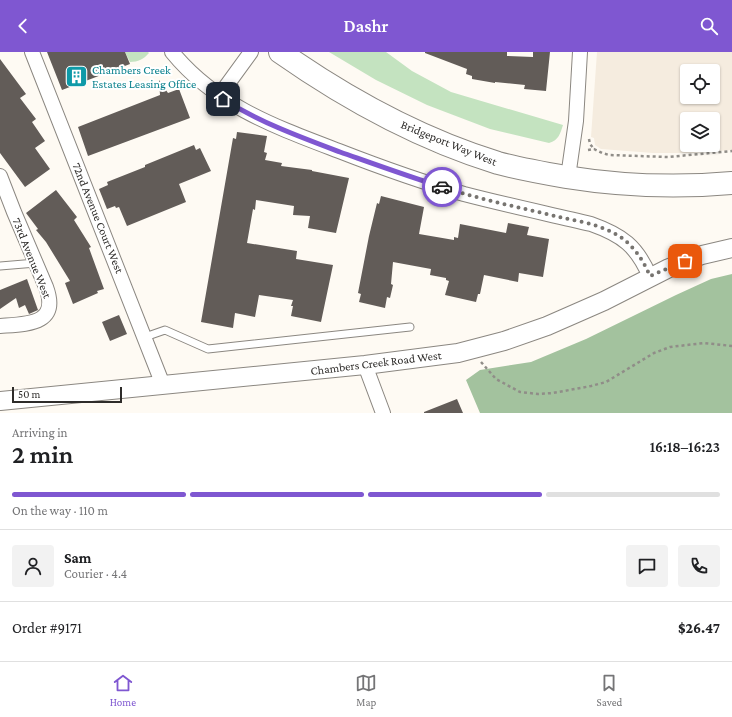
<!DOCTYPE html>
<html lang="en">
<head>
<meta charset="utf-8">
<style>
  body { margin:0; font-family:"Crimson Pro",serif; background:#f2f2f2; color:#202124; height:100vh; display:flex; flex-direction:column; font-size:15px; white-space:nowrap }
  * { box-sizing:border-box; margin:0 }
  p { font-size:13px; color:#757577 }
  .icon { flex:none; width:22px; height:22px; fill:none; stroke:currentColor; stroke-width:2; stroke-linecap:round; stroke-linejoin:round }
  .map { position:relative; height:361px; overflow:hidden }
  .side { display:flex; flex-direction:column; background:#fff; flex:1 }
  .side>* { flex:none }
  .fabs { position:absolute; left:680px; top:12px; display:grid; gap:8px }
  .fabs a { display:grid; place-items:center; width:40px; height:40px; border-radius:4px; background:#fff; box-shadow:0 1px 3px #0004; font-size:20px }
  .scale { position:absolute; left:12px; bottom:10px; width:110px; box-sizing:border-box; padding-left:4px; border:2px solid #2e2c2a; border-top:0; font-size:11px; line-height:14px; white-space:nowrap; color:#2e2c2a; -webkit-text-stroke:3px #fff; paint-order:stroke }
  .pin { position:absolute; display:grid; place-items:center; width:34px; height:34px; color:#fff; margin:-17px; border-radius:8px; box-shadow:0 2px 6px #0006 }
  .courier { position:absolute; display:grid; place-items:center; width:40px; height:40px; margin:-20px; border:3px solid #7f57d1; border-radius:50%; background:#fff; color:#222; box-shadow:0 1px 5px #0007 }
  .overview em { font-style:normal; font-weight:600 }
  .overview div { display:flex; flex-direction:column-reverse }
  .overview { display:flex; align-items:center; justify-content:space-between; height:68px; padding:0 12px }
  h1 { font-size:26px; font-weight:600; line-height:30px }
  .bar { display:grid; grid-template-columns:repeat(4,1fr); gap:6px 4px; align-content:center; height:48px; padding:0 12px }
  .bar i { height:5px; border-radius:3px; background:#e0e0e0 }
  .bar .selected { background:#7f57d1 }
  .bar p { grid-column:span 4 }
  .line { display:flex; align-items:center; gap:10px; padding:0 12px; border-top:1px solid #e0e0e0 }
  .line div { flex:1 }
  .round { display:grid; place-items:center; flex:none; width:42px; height:42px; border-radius:4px; background:#f2f2f2 }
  header { display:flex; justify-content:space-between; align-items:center; height:52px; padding:0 12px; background:#7f57d1; color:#fff; font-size:18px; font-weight:600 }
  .menu { display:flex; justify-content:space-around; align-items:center; height:56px; border-top:1px solid #e0e0e0; background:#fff; font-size:11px; color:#757577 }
  .menu a { display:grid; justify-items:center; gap:2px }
  .menu .selected { color:#7f57d1 }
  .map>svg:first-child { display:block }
  .built { fill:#f5ecdf; fill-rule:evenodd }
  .green { fill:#c4e3c0 }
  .forest { fill:#a3c29e }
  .building { fill:#625c58 }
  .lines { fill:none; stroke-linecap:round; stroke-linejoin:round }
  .service-casing { stroke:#8b8781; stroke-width:9 }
  .minor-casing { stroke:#8b8781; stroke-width:16 }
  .tertiary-casing { stroke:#8b8781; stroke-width:20 }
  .primary-casing { stroke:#8b8781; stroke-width:24 }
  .path { stroke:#908d88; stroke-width:2.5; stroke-dasharray:3 3; stroke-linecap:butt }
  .service { stroke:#fff; stroke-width:7 }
  .minor { stroke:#fff; stroke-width:14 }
  .tertiary { stroke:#fff; stroke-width:18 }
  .primary { stroke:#fff; stroke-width:22 }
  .done { stroke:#777470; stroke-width:4; stroke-dasharray:0 7.2 }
  .route { stroke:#7f57d1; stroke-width:5 }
  .labels { text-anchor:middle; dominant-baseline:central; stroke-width:4; stroke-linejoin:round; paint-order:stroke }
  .culture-label { font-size:12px; fill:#0d838f; stroke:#fff; text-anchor:start }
  .street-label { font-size:12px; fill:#2e2c2a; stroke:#fff }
</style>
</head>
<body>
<header><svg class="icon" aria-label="back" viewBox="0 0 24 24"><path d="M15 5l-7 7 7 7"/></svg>Dashr<svg class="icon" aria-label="search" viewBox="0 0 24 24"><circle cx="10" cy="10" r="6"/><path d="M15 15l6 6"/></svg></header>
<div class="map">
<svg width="732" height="361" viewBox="0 0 732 361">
  <rect width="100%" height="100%" fill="#fefaf3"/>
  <path class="built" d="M597 0H732V98L690 101H653L601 97 595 93 594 86 591 85ZM687 19H713V45H687ZM687 67H713V93H687Z"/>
  <path class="green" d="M125 0H148L149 1C144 7 138 10 130 10Z
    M329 0H386L412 19 451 40 563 73C560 82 559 88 549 91L490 77 427 53 376 28Z"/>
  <path class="forest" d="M732 222V361H480L466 328 480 318 531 310 586 287 676 243 711 227Z"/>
  <path class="building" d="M47 0H125L130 12 62 38Z
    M425 0H507V4L533 5V0H550L546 39 524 37 525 33 495 30V31L472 27V24L466 22 467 17 425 1Z
    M0 7 26 42 20 46 36 67 32 70 45 89 35 96 50 117 25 135 0 101Z
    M159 28 168 41 179 37 190 66 88 104 78 75 160 43Z
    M237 80 267 84 264 100 267 101 265 108 282 111 281 114 312 118V119L349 126 336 181 308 176 310 164 293 163 294 154 256 148 255 158 253 157 247 191 297 199 296 207 333 213 321 270 291 264 293 254H291L293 248 259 243 255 265 235 261 233 276 201 270 233 86 236 87Z
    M194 93 196 98 200 96 211 119 179 132 186 150 127 174 119 155 116 156 115 154 107 157 99 137 108 133 107 130 145 115V113Z
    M56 138 77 165 74 168 91 195 89 196 104 237 97 239 98 241 73 252 65 231 70 229 46 190 36 178 38 177 26 161Z
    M381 144 424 155 419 182 454 188V185L458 186 460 172 506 181 508 171 529 175 527 183 549 187 543 225 519 221 518 230 484 223 480 242H478L476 250 445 243 449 229 446 228V226L430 223 431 217 393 210 391 232 393 233 390 246 387 245 385 256 359 250 361 242 358 241 369 184 377 151 379 152Z
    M27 227 38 258 29 262 25 253 19 256 16 246 0 257V238Z
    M119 263 127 282 110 289 102 270Z
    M457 347 463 361H424V360Z"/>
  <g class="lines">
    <defs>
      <path id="service" d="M0 214 36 211
        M145 285 165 278 208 297 410 275"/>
      <path id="minor" d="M32 0 163 333
        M172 0C216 54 276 75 339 99 380 115 422 130 464 142 506 153 549 162 591 172 622 183 637 194 650 225
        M219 44 251 0
        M0 124 14 160 46 235C60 273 27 272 0 274
        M568 125 576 69 580 0
        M365 313 383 361"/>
      <path id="tertiary" d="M0 349 365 313 458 301 504 289 547 274 604 249 669 216 702 203 732 196"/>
      <path id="primary" d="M280 0C347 47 420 87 498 111 520 117 543 121 566 125 622 134 675 136 732 131"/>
    </defs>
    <use href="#service" class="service-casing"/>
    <use href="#minor" class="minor-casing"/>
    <use href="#tertiary" class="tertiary-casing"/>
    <use href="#primary" class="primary-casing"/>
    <path class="path" d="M589 87 590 92 594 97
      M588 98 594 97 602 101 609 103 668 105 732 99
      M481 310 496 327 520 340 538 342 553 341 591 334 606 330 654 301 670 295 704 291 732 294"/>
    <use href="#service" class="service"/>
    <use href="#minor" class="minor"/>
    <use href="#tertiary" class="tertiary"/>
    <use href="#primary" class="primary"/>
  </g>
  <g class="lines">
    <path class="done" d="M442 135C479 147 517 155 555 164 576 169 600 172 619 184 634 194 643 208 650 224L685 209"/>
    <path class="route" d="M223 47C259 70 300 85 340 100 374 112 407 124 442 135"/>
  </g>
  <defs>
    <symbol id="building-square" viewBox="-11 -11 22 22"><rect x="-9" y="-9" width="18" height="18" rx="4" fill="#0f9aa8" stroke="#fff"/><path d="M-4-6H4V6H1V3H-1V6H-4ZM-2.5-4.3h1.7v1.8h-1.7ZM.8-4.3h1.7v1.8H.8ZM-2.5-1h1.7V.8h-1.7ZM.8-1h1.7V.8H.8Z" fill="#fff"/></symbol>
  </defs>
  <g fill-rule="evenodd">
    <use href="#building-square" x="64" y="12" width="25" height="25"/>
  </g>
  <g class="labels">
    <g class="culture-label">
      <text x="92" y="18">Chambers Creek<tspan x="92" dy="14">Estates Leasing Office</tspan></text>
    </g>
    <g class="street-label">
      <text transform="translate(449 91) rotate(22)">Bridgeport Way West</text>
      <text transform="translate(98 166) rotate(68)">72nd Avenue Court West</text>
      <text transform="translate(32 206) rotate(68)">73rd Avenue West</text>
      <text transform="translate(376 311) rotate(-7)">Chambers Creek Road West</text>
    </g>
  </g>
</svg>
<div class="fabs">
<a><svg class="icon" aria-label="locate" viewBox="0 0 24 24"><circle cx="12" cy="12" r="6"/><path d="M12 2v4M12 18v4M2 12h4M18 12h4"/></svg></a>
<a><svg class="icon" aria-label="layers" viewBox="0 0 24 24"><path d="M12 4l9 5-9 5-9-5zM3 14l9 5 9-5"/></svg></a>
</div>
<div class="scale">50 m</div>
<div class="pin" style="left:685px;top:209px;background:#ea580c"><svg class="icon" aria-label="bag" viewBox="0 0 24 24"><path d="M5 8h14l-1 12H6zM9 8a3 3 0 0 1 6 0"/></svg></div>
<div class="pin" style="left:223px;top:47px;background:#1f2937"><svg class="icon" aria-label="home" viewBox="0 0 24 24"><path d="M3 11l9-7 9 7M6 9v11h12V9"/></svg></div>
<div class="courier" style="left:442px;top:135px"><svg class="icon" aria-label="car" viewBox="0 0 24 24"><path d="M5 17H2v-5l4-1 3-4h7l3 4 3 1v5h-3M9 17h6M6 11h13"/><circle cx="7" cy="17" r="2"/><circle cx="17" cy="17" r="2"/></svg></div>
</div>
<section class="side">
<div class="overview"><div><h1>2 min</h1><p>Arriving in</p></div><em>16:18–16:23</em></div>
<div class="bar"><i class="selected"></i><i class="selected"></i><i class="selected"></i><i></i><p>On the way · 110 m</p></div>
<div class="line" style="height:72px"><a class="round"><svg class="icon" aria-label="person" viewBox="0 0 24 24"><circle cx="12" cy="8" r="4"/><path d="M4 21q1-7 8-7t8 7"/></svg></a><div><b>Sam</b><p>Courier · 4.4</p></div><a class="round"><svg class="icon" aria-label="chat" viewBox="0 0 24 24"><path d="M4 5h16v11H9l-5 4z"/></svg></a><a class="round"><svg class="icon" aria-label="phone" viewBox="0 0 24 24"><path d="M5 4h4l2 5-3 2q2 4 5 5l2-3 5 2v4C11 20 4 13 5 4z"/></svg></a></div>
<div class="line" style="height:52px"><div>Order #9171</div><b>$26.47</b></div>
</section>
<nav class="menu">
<a class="selected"><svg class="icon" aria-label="home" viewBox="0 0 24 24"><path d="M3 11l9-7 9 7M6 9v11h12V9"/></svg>Home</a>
<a><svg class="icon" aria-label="map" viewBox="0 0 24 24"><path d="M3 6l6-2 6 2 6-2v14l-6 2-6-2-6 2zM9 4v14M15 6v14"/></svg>Map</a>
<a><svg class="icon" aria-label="saved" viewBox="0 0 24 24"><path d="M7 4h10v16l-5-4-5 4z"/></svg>Saved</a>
</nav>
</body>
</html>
